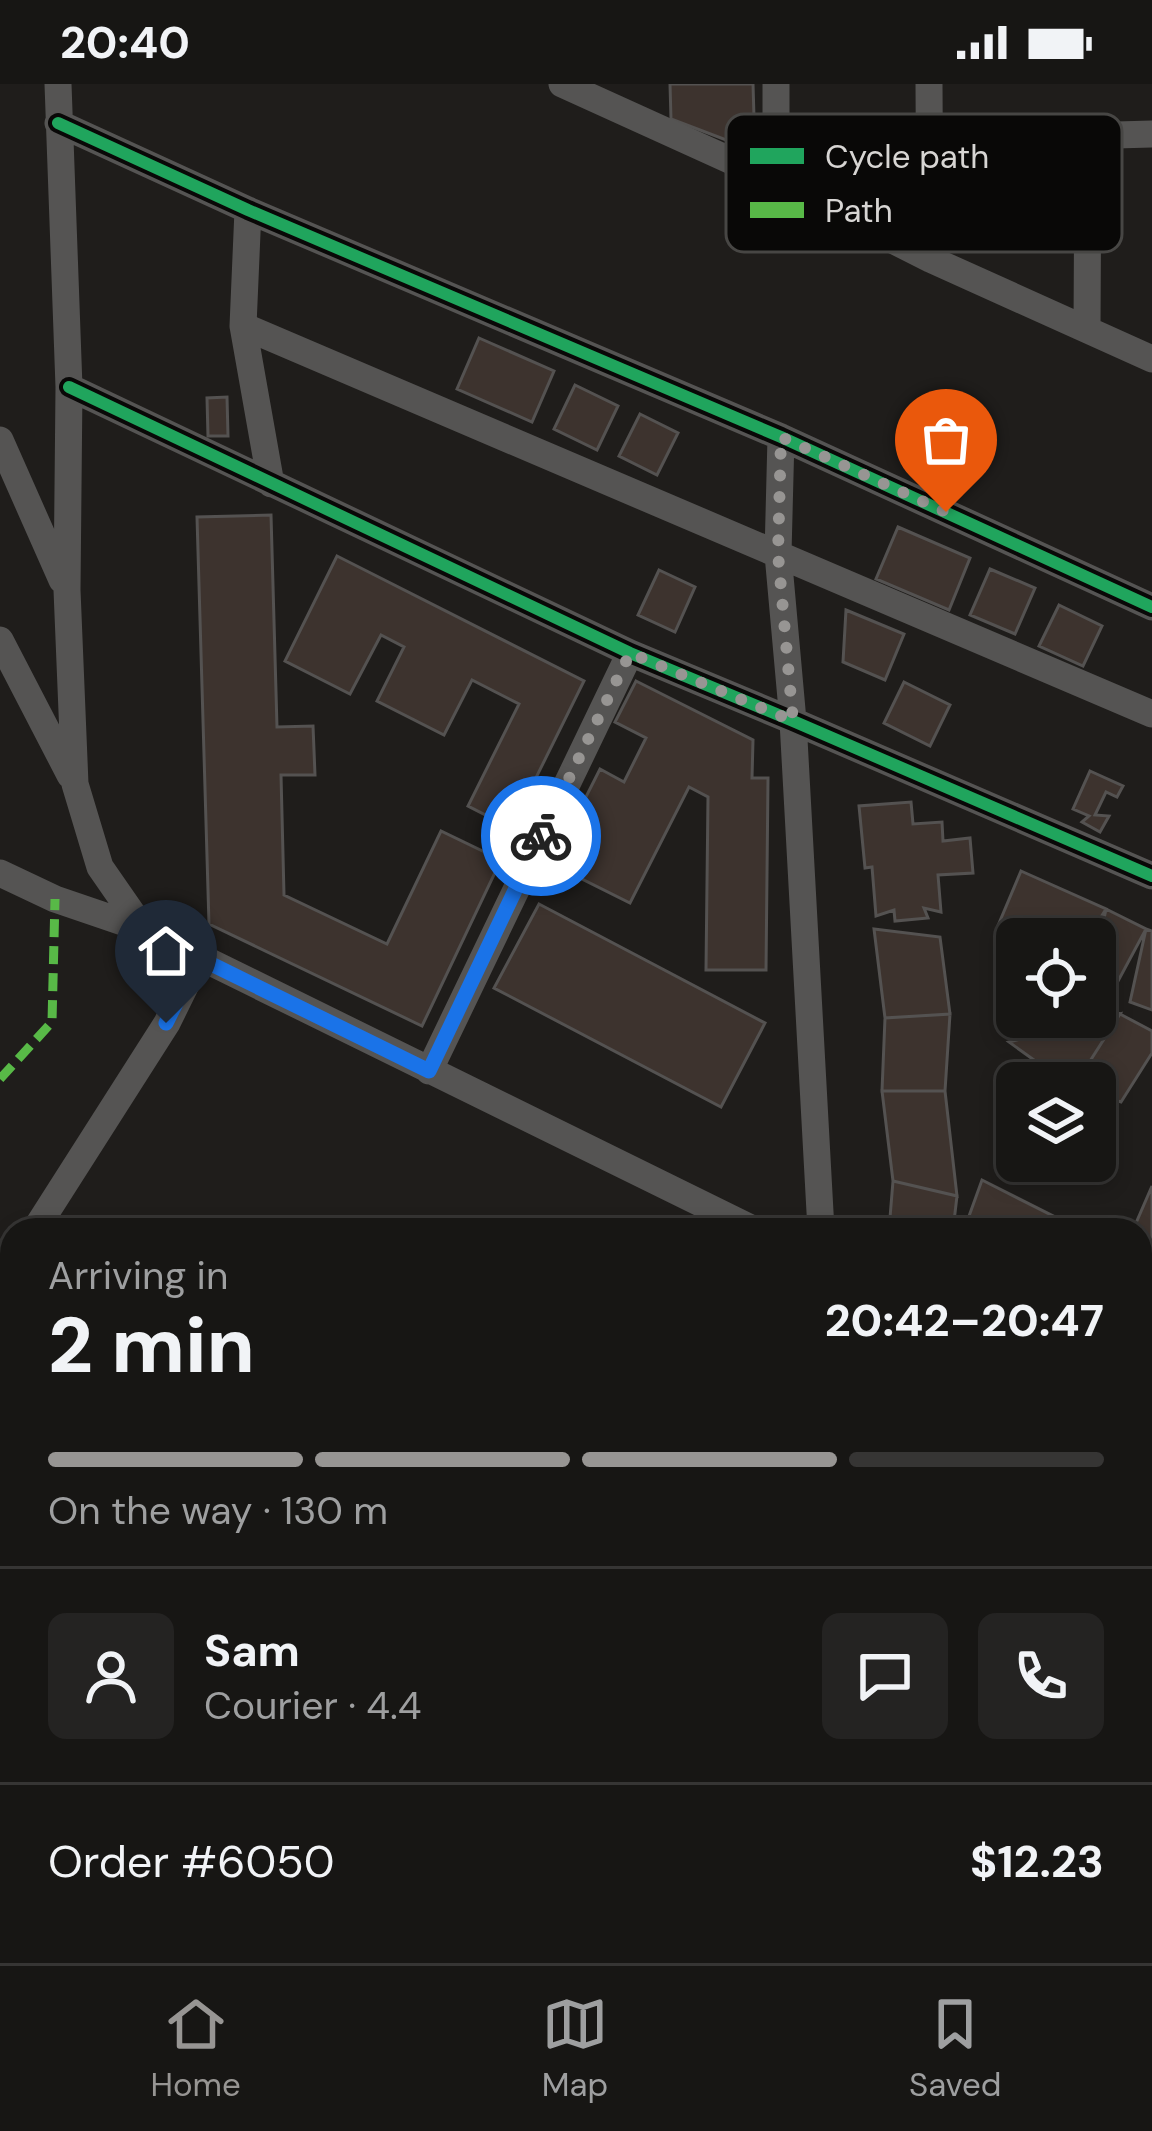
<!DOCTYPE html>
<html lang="en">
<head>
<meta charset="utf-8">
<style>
  body { margin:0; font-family:"DM Sans",sans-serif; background:#242322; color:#f1f3f6; height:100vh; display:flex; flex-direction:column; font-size:45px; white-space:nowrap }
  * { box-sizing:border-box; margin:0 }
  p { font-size:39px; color:#9e9fa0 }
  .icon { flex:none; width:66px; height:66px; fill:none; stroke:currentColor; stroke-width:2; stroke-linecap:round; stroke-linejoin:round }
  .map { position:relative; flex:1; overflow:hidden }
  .panel { position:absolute; left:0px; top:1134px; width:1152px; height:747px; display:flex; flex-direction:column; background:#171614; border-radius:36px 36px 0 0; box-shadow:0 6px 18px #0003,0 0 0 3px #363534 }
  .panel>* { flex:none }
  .tools { position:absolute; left:996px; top:834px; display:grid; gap:24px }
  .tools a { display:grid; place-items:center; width:120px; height:120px; border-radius:18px; background:#171614; box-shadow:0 6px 18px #0003,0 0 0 3px #363534; font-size:60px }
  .pin { position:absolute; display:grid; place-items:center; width:102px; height:102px; color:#fff; margin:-123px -51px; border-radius:50% 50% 50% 0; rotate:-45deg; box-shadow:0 0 12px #0007 }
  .pin .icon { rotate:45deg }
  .courier { position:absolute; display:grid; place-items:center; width:120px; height:120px; margin:-60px; border:9px solid #1a73e8; border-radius:50%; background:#fff; color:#222; box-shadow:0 3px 15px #0007 }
  .headline em { font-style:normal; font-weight:800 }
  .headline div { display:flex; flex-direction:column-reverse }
  .headline { display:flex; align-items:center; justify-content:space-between; height:204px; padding:0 48px }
  h1 { font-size:78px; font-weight:800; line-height:90px }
  .bar { display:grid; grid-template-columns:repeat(4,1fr); gap:18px 12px; align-content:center; height:144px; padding:0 48px }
  .bar i { height:15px; border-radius:9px; background:#363534 }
  .bar .active { background:#979593 }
  .bar p { grid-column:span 4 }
  .line { display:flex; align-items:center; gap:30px; padding:0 48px; border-top:3px solid #363534 }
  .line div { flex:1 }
  .round { display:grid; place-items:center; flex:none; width:126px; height:126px; border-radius:18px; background:#242322 }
  .status { display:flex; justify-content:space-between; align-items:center; height:84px; padding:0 60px; background:#171614; direction:ltr }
  .status svg { height:33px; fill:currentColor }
  .dock { display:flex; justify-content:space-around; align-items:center; height:168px; border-top:3px solid #363534; background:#171614; font-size:33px; color:#9e9fa0 }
  .dock a { display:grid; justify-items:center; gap:6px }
  .dock .active { color:#979593 }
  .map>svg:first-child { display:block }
  .building { fill:#3d332e; stroke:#545251; stroke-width:3 }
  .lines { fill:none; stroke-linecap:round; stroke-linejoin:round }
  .minor { stroke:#555453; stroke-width:27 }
  .quiet { stroke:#58b947; stroke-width:9; stroke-dasharray:18 9; stroke-linecap:butt }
  .cycleway-casing { stroke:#090807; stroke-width:20 }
  .cycleway { stroke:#20a55d; stroke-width:12 }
  .done { stroke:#979593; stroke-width:12; stroke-dasharray:0 21.6 }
  .route { stroke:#1a73e8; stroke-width:15 }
  .key { fill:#090807; stroke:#474644; stroke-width:3 }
  .key-label { font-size:33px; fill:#d7d5d3 }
</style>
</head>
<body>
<div class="status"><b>20:40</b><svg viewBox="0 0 49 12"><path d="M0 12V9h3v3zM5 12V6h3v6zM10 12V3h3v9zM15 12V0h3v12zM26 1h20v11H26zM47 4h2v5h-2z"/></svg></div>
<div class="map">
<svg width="1152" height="1879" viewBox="0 0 1152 1879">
  <rect width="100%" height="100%" fill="#1f1d1b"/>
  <path class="building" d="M670 0H753L755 67 671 35Z
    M479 254 554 287 532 338 457 305Z
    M575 301 618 322 597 366 554 345Z
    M227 313 228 352H208L207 314Z
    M640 330 678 349 657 391 619 372Z
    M271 431 277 643 313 642 315 691H281L284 811 387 860 441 747 501 776 422 942 209 840 197 433Z
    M898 443 970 474 949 526 876 495Z
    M337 472 584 597 511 744 468 722 519 620 472 596 444 651 377 617 404 563 381 551 350 610 285 577Z
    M990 485 1035 504 1015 550 970 531Z
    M659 486 695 503 675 548 638 531Z
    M1059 521 1102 542 1083 582 1039 562Z
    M846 526 904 550 885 596 843 578Z
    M636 597 753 656 752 694H768L766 886H706L708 713 689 703 630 819 552 780 600 685 624 698 646 654 615 638Z
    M904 598 950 621 930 662 884 639Z
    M1090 687 1123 702 1117 713 1106 708 1095 731 1109 732 1100 748 1082 738 1089 732 1073 725Z
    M911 718 913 740 942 738 943 757 970 754 973 789 938 791 941 828 924 824 928 834 895 837 894 826 876 832 872 783 865 784 859 722Z
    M1021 787 1106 825 1087 855H1020L997 844Z
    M539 820 765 939 721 1023 494 904Z
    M1106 825 1146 845 1117 899 1095 893V879Z
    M874 845 940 853 950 930 885 934Z
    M1146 845 1152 847V926L1130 918Z
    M950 930 945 1007H882L885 934Z
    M1120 930 1152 947V969L1121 1018 1095 1010V999H1076Z
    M1120 930 1076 999H1066L1009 958Z
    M882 1007H945L957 1112 893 1097Z
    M982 1096 1063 1137 1058 1146H964Z
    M893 1097 957 1112 953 1146H889Z
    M1152 1102V1192L1140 1186 1142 1178 1140 1146H1133Z
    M1140 1187 1152 1195V1283L1140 1278Z"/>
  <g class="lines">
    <path class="minor" d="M58 0 69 303 67 506 75 700 100 783 143 845
      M562 0 776 97 930 175 1152 275
      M776 0V97
      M929 0 930 175
      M58 39 248 126 781 353 1152 523
      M930 56 1152 50
      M248 126 243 242 271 400
      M243 242 1152 630
      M1087 245 1088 52
      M69 303 630 569 793 637 1152 792
      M781 353 778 470 793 637 821 1146
      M0 356 62 496
      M0 556 70 691
      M0 789 55 815 143 845 755 1146
      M429 987 630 569
      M35 1146 167 939 199 874
      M0 1201 12 1182
      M1140 1333 1152 1339"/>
    <path class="quiet" d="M0 995 52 938 55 815"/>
    <defs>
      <path id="cycleway" d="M58 39 248 126 781 353 1152 523
        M69 303 630 569 793 637 1152 792"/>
    </defs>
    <use href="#cycleway" class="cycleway-casing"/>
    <use href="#cycleway" class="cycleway"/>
  </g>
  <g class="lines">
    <path class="done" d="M541 752 630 569 793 637 778 470 781 353 946 428"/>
    <path class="route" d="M166 939 199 874 429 987 541 752"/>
  </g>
  <rect x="726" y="30" width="396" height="138" rx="18" class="key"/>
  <rect x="750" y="64" width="54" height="16" fill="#20a55d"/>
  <rect x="750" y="118" width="54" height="16" fill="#58b947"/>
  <g class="key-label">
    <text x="825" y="84">Cycle path</text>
    <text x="825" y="138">Path</text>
  </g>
</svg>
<div class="tools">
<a><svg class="icon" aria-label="locate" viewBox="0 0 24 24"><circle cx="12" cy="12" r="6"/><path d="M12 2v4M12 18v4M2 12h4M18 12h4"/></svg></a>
<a><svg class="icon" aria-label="layers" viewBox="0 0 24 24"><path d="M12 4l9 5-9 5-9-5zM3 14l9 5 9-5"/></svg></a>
</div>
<div class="pin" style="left:946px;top:428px;background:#ea580c"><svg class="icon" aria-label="bag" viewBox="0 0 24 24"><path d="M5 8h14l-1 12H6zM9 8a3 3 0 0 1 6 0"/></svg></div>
<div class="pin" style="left:166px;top:939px;background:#1f2937"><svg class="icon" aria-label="home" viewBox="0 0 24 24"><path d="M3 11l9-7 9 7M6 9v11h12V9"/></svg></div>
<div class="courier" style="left:541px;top:752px"><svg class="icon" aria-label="bike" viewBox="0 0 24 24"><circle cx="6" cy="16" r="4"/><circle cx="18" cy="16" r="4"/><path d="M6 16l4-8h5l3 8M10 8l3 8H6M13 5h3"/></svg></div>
<section class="panel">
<div class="headline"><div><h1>2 min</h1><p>Arriving in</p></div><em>20:42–20:47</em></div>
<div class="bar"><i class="active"></i><i class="active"></i><i class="active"></i><i></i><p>On the way · 130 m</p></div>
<div class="line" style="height:216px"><a class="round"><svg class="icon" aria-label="person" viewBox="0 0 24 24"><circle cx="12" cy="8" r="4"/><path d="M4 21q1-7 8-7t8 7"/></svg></a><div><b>Sam</b><p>Courier · 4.4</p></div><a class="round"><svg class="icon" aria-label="chat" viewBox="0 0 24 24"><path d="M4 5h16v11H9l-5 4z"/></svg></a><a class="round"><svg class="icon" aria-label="phone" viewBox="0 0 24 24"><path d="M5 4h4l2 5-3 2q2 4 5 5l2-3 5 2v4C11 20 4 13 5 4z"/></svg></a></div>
<div class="line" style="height:156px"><div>Order #6050</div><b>$12.23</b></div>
</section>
</div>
<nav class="dock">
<a class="active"><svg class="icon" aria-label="home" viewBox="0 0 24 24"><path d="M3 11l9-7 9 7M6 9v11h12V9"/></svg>Home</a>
<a><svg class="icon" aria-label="map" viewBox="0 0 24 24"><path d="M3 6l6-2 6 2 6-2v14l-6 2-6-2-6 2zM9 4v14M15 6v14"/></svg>Map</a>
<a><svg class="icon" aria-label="saved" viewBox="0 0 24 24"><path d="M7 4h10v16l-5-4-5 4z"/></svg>Saved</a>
</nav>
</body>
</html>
